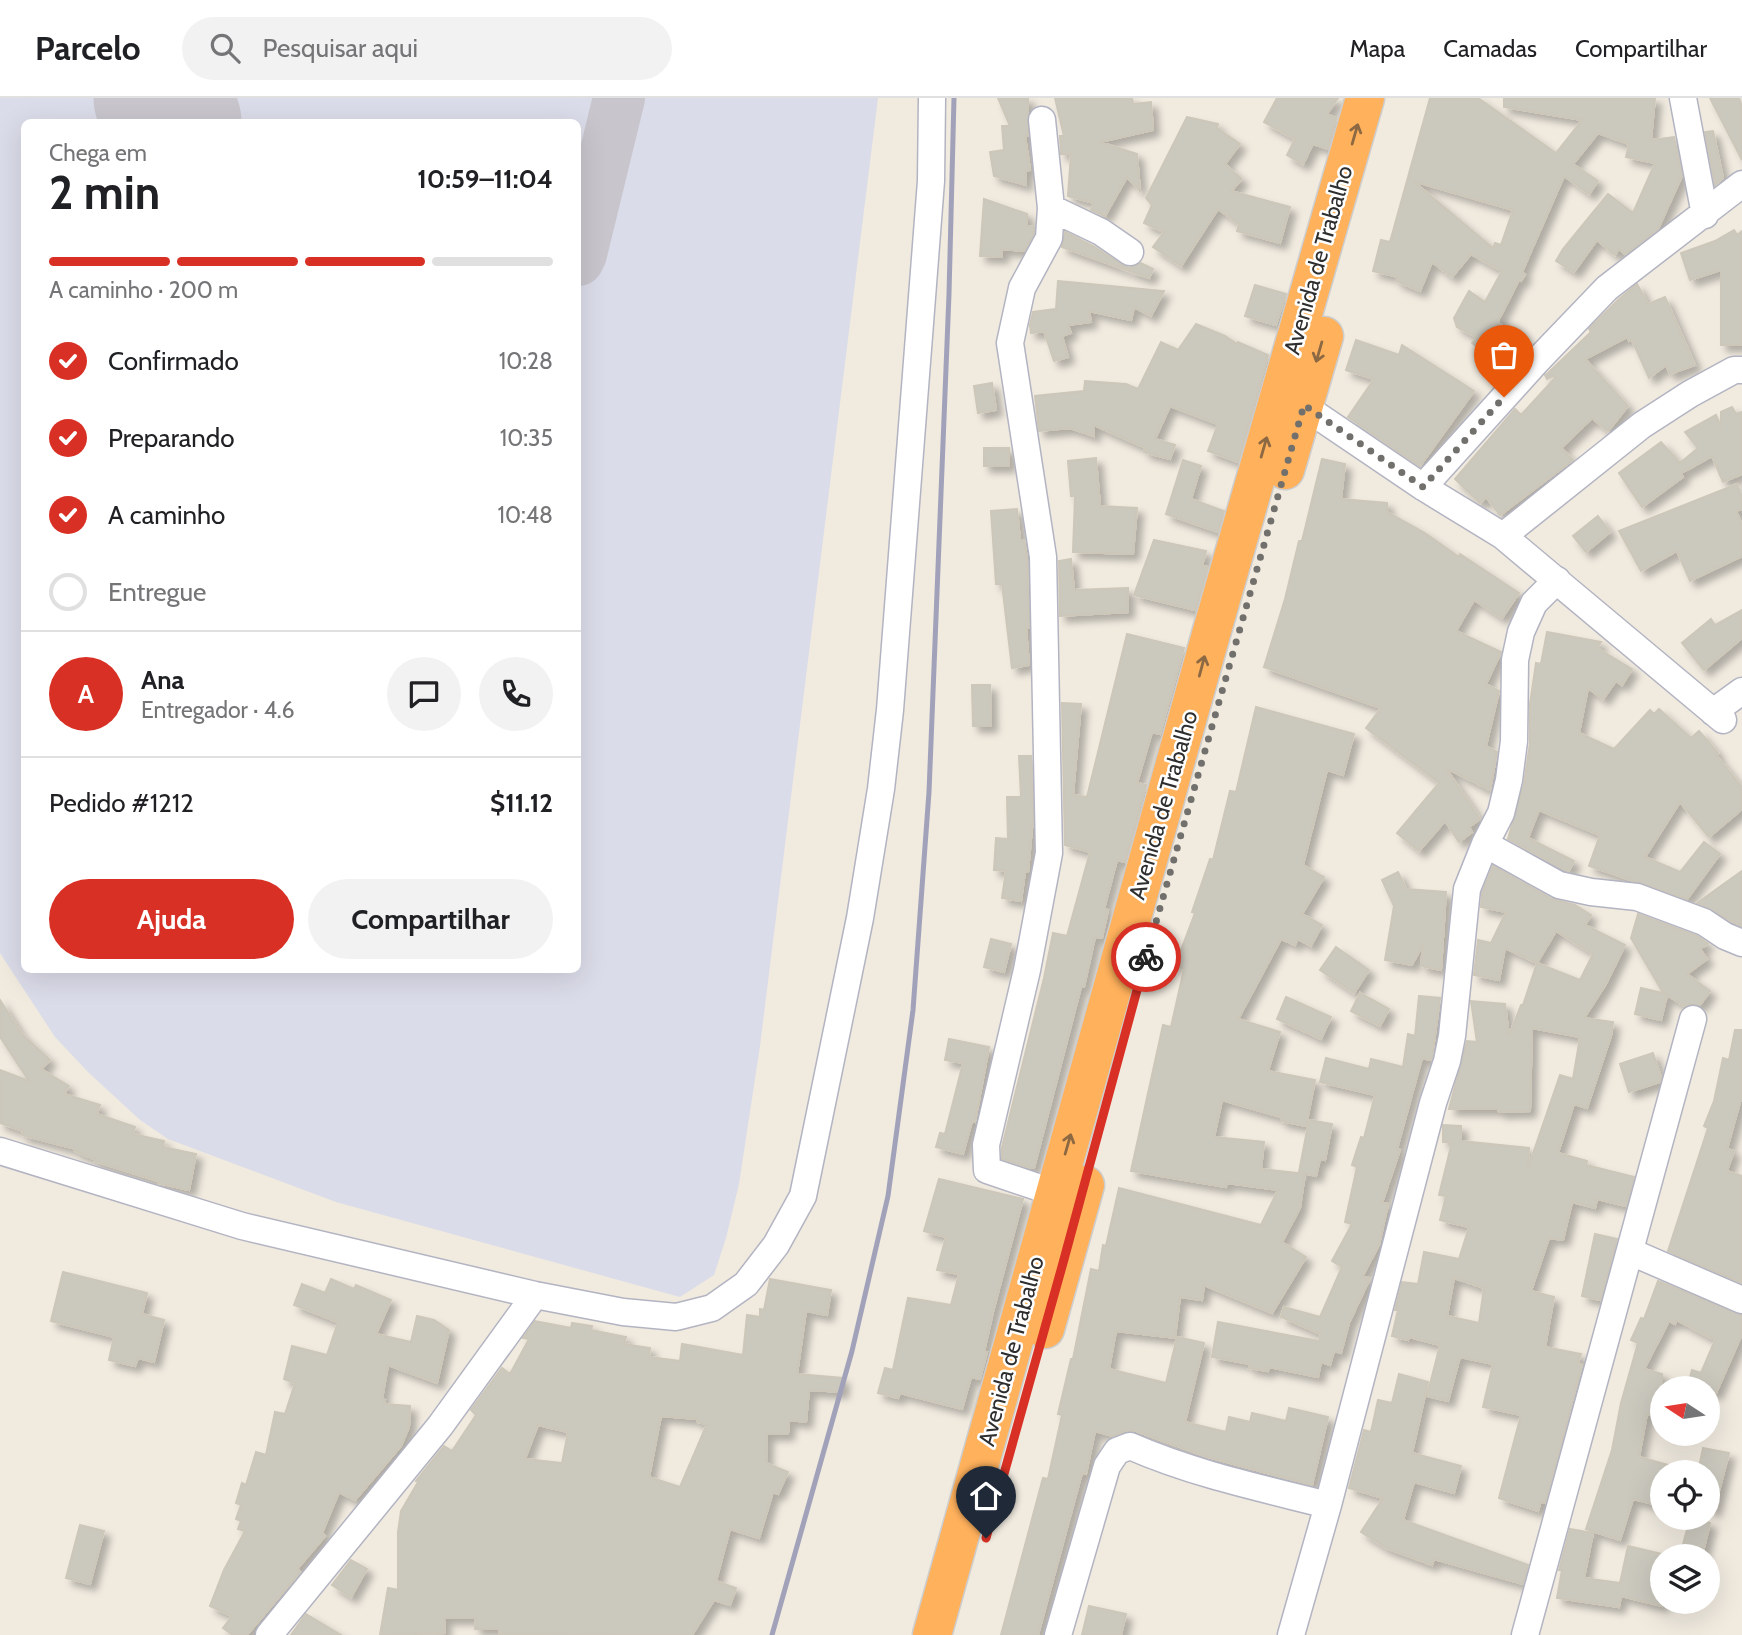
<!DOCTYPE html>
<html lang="pt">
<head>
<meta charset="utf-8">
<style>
  body { margin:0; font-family:Cabin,sans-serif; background:#f2f2f2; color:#202124; height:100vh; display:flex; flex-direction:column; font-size:26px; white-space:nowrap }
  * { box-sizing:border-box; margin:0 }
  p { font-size:23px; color:#757577 }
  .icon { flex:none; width:38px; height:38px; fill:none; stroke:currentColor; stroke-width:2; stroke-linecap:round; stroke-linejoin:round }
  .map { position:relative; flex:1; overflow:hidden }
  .sheet { position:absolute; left:21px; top:21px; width:560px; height:854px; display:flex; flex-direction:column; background:#fff; border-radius:10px; box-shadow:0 7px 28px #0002 }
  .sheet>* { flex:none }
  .needle { width:46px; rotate:282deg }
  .buttons { position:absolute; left:1650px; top:1278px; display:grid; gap:14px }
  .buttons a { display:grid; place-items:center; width:70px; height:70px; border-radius:50%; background:#fff; box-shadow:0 7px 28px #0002; font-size:35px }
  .pin { position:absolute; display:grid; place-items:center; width:60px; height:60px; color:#fff; margin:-72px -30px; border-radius:50% 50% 50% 0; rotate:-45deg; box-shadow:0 0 7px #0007 }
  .pin .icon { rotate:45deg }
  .courier { position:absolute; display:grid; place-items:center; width:70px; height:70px; margin:-35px; border:5px solid #d93025; border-radius:50%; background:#fff; color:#222; box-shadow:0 2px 9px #0007 }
  .head em { font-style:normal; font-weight:800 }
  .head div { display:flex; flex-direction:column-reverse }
  .head { display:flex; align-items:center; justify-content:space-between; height:119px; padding:0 28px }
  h1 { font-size:46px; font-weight:800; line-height:52px }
  .bar { display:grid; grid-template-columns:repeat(4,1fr); gap:10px 7px; align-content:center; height:84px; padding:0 28px }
  .bar i { height:9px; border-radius:5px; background:#e0e0e0 }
  .bar .on { background:#d93025 }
  .bar p { grid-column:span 4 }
  .line { display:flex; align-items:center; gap:18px; padding:0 28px; border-top:2px solid #e0e0e0 }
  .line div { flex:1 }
  .round { display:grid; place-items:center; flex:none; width:74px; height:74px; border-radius:37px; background:#f2f2f2 }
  ol { padding:0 28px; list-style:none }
  li { display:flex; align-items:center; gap:21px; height:77px }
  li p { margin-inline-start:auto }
  li .icon { padding:7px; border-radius:50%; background:#d93025; color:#fff; stroke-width:4 }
  li:last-child { color:#757577 }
  li i { width:38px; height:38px; border:4px solid #e0e0e0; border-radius:50% }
  .cta { display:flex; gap:14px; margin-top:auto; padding:14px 28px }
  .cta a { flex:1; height:80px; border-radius:42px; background:#d93025; color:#fff; font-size:28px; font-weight:800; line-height:80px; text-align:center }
  .cta a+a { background:#f2f2f2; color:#202124 }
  header { display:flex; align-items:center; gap:42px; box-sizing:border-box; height:98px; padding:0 35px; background:#fff; border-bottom:2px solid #e0e0e0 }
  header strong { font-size:33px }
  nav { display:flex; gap:38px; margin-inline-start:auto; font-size:24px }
  .search { width:490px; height:63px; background:#f2f2f2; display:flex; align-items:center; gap:18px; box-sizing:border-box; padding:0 24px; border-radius:38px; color:#757577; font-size:26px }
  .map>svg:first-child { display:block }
  .airport { fill:#dbdce9; fill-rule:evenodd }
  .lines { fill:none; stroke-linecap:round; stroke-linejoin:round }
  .taxiway { stroke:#c8c6cc; stroke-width:52 }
  .runway { stroke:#c8c6cc; stroke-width:133 }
  .building { fill:#cbc8be; stroke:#ccc7b8; stroke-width:2; fill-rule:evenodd; filter:url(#shadow) }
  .minor-casing { stroke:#b3b4c2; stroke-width:29 }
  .highway-casing { stroke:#cdcdcd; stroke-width:41 }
  .minor { stroke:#fff; stroke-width:26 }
  .highway { stroke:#ffb15c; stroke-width:38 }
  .rail { stroke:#a1a2ba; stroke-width:5 }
  .oneway { stroke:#8c6943 }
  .done { stroke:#72706c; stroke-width:7; stroke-dasharray:0 12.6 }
  .route { stroke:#d93025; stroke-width:9 }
  .labels { text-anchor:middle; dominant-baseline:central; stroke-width:5; stroke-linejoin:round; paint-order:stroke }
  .street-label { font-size:23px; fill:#2e2e2e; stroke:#fff }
</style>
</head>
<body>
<header>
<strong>Parcelo</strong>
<div class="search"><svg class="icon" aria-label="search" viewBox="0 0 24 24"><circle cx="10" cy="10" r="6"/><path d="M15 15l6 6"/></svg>Pesquisar aqui</div>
<nav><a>Mapa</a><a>Camadas</a><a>Compartilhar</a></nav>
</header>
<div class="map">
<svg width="1742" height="1537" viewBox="0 0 1742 1537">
  <defs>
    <filter id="shadow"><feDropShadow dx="6" dy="6" stdDeviation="3.5" flood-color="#0004"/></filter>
  </defs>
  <rect width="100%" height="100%" fill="#f0eadf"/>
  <path class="airport" d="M0 0H878L760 948 739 1086 726 1140 714 1177 680 1199 336 1104 168 1041 140 1022 88 974 55 939 0 855ZM24 24H578V872H24Z"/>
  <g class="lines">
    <path class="taxiway" d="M578 162 581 156 619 0"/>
    <path class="runway" d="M160 0 175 24"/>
  </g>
  <path class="building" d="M998 0H1028V38H1025L1030 72 1026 73V87L994 78 990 54 1004 52 1002 28H1010Z
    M1055 0H1132L1133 6 1151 4 1153 32 1100 44 1137 56 1140 93 1127 79 1105 118 1091 112 1094 105 1068 98 1071 56H1061L1060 38H1064Z
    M1277 0H1338L1327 16 1336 20 1328 51 1313 46 1303 66 1287 57 1295 41 1264 24Z
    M1430 0H1478L1556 55 1582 22 1504 9V0H1655L1651 42 1674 39 1682 78 1658 131 1625 156 1619 151 1615 157 1597 142 1574 174 1556 163 1563 151 1608 96 1633 115 1655 65 1626 59 1629 46 1598 35 1573 66 1598 83 1589 96 1564 78 1522 174 1525 177 1521 183 1519 182 1499 221V226L1511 232 1527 246 1504 272 1472 245 1477 239 1457 229 1454 220 1469 193 1485 204 1502 173 1471 156 1452 179 1432 164 1420 193 1396 183 1398 179 1373 173 1381 142 1390 144ZM1413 83 1513 112 1501 147 1495 145 1493 150Z
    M1710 0H1739L1742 9V62Z
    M1187 19 1218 26 1217 30 1240 46 1225 66 1242 81 1231 93 1290 109 1280 145 1237 133 1239 126 1218 111 1181 168 1153 149 1164 134 1144 125 1152 107 1146 100Z
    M1713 33 1723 80 1715 87 1705 34Z
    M984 101 1027 116V128L1034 129V136L1024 153 1002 151V159L980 158Z
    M1734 132 1737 137 1742 133V247H1721V172L1690 182 1681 155 1715 143Z
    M1065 134 1093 148 1122 167 1129 170 1141 165 1153 171 1149 180 1062 149Z
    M1058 183 1164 193 1151 218 1134 209 1131 222 1089 213 1091 224 1068 227 1071 235 1062 238 1068 259 1054 263 1044 233 1031 235 1030 227 1033 214 1056 211Z
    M1637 186 1648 206 1665 199 1695 267 1670 276 1666 267 1649 280 1632 242 1629 243 1627 239 1585 261 1628 308 1608 333 1592 320 1561 350 1573 362 1500 417 1486 399 1480 405 1455 381 1515 311 1521 317 1555 280 1553 278 1547 281 1545 277 1548 275 1591 234 1589 231 1618 202Z
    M1255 187 1286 196 1276 227 1245 218Z
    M1196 226 1225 238 1237 246 1238 244 1268 257 1238 364 1208 353 1218 326 1170 308 1155 341 1175 347 1170 361 1144 354 1146 350 1094 327V338L1070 330 1039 333 1035 298 1084 293 1085 283 1126 286 1138 291 1161 244 1178 252Z
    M1356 242 1399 257 1402 247 1474 293 1420 368 1348 319 1374 281 1346 272Z
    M992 285 996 312 978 315 974 288Z
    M1732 309 1736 316 1742 314V376L1723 384 1712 358 1681 375 1683 379 1642 409 1619 375 1661 344 1680 365 1698 350 1685 334 1716 317 1721 329V314Z
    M984 350H1009V368H984Z
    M1096 360 1100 408 1137 410 1133 456 1073 454 1075 398H1071L1068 363Z
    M1322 361 1345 366 1341 401 1387 405V414L1425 435 1459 459 1460 456 1519 495 1502 520 1474 502 1456 533 1501 554 1486 586 1499 593 1486 648 1497 654 1490 692 1446 670 1480 721 1469 729 1472 734 1459 744 1445 723 1419 753 1397 735 1439 685 1366 630 1381 610 1264 569 1285 501 1299 443H1302Z
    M1183 362 1201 368 1191 401 1224 413 1218 434 1166 416Z
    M1737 386 1742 399V411L1736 413 1742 427V458L1690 483 1677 453 1641 473 1619 433Z
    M1017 411 1020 442H1024L1027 460 1029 530H1026L1029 567 1012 570 1002 486H996L991 413Z
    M1598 418 1610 434 1586 454 1573 438Z
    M1154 442 1206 453 1202 468 1208 469 1195 512 1134 497Z
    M1071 461 1074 492 1128 490V514L1060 518 1059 463Z
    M1742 512V540L1704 572 1682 545 1711 521 1715 527Z
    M1547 534 1601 544 1597 550 1632 571 1622 587 1616 583 1603 601 1588 590 1579 635 1614 651 1650 612 1654 616 1659 611 1691 640 1699 633 1718 655 1716 657 1742 689V711L1709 739 1680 704 1645 759 1680 774 1704 744 1720 756 1687 801 1589 768 1600 737 1539 712 1528 740 1574 763 1569 773 1508 741 1524 686 1530 645V606L1536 565 1541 566Z
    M1127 536 1184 550 1160 636 1152 634 1137 685 1146 687 1125 764 1117 762 1104 811 1108 812 1102 840 1095 839 1084 889H1081L1034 1070H1031L1002 1061V1049L1044 880 1053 835 1067 838 1090 754 1065 747 1062 605 1081 606 1073 697 1087 699Z
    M972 587H990L991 628H973Z
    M1256 609 1354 636 1343 677 1327 672 1303 767 1324 779 1302 816 1322 827 1311 848 1298 841 1295 847 1281 841 1238 921 1280 934 1268 973 1315 982 1306 1028 1281 1023V1019L1222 1002 1214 1039 1264 1044 1261 1071 1305 1076 1300 1110 1282 1144 1306 1159 1272 1215 1204 1187 1202 1202 1180 1199 1175 1240 1116 1233 1109 1271 1166 1285 1177 1239 1204 1245 1185 1324 1226 1334 1229 1319 1250 1324 1252 1315 1286 1323 1289 1310 1328 1319 1312 1387 1208 1359 1136 1333H1124L1113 1338 1095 1333 1086 1376 1082 1375 1038 1537H1001L1043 1380 1048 1381 1062 1317 1058 1316 1071 1261H1073L1091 1171 1099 1173 1103 1147 1106 1148 1119 1090 1261 1127 1278 1092 1227 1085 1226 1089 1131 1073 1163 927 1171 929 1184 871 1175 868 1195 815 1192 814 1210 761 1213 762 1230 693 1236 694Z
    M1019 658H1031L1033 720 1028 774H1025L1021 803 1002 800 1006 773 994 772 996 740 1008 741 1007 699H1021Z
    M1493 768 1552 801 1575 807 1591 817 1585 827 1625 847 1606 886 1584 920 1613 924 1611 938 1587 1010 1574 1006 1558 1055 1587 1063 1586 1067 1634 1079 1626 1108 1597 1101 1595 1110 1572 1104 1563 1142 1549 1140 1531 1193 1554 1199 1545 1249 1581 1256 1578 1265 1582 1267 1545 1405 1541 1403 1538 1413 1499 1400 1521 1317 1483 1309 1493 1266 1460 1259 1448 1303 1427 1298 1440 1247 1409 1239 1408 1242 1392 1238 1398 1212H1395L1402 1184 1418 1186 1424 1154 1459 1161 1469 1129 1440 1122 1446 1098 1439 1097 1452 1044H1443V1027L1461 1028V1043L1529 1050 1528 1070 1560 977 1573 981 1580 939 1532 930 1530 1013 1499 1014 1498 1011H1449L1467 943 1477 944 1471 903 1505 906 1509 938 1521 907H1523L1537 865 1580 882 1593 856 1556 833 1537 865 1505 850 1499 882 1474 877 1478 842 1491 845 1506 814 1481 809 1482 795ZM1454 1180 1484 1190 1479 1225 1447 1218Z
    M1742 773V828L1697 805Z
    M1398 774 1406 791 1446 794 1441 872 1421 868 1423 846 1412 867 1385 862 1394 808 1382 782Z
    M1638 816 1697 838 1708 846 1700 851 1707 861 1687 876 1710 893 1700 907 1690 906 1684 908 1667 897 1661 922 1635 916 1641 890 1667 896 1662 893 1631 840Z
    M991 841 1011 846 1004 874 984 869Z
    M1336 849 1369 872 1354 895 1320 872Z
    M1360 895 1389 911 1380 928 1351 913Z
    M1419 898 1440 900 1432 959 1431 962 1422 960 1397 1051 1400 1052 1382 1105 1388 1106 1379 1147 1362 1179 1370 1180 1349 1225 1341 1255 1334 1253 1330 1267 1321 1264 1318 1279 1269 1269 1268 1273 1249 1270 1250 1266 1212 1259 1218 1224 1319 1243 1321 1236 1281 1219 1284 1209 1320 1219 1342 1169 1332 1163 1352 1126 1345 1124 1357 1069 1352 1067 1361 1039 1364 1040 1375 997 1320 984 1326 960 1369 971 1371 961 1403 969 1408 936 1415 938Z
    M1286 899 1331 919 1321 941 1277 921Z
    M0 902 21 935 50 962 41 971 69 988 64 996 100 1007 97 1016 135 1029 133 1036 164 1043 163 1049 196 1056 189 1092 158 1085V1083L94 1063V1061L75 1053 76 1051 22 1037 23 1033 0 1025V972L29 983 0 939Z
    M1735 932H1742V997L1727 1051 1734 1053 1727 1073 1742 1078V1185L1668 1153 1708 1030 1704 1028 1714 1003 1723 960 1729 962Z
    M949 941 989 949 975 1024 972 1023 963 1056 936 1049 940 1035 945 1036 963 965 945 962Z
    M1653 955 1661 979 1660 984 1629 994 1620 966Z
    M1309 1022 1332 1026 1325 1062 1320 1061 1316 1078 1299 1074Z
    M939 1081 1023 1101 993 1214 984 1254H987L980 1281 971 1279 962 1311 900 1295 898 1300 878 1295 885 1270 893 1272 908 1200 951 1207 959 1176 937 1172 946 1139 924 1133Z
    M1595 1136 1617 1141 1600 1202 1582 1198Z
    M63 1174 147 1195 142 1216 164 1222 154 1264 138 1260 135 1268 109 1262 114 1239 51 1223Z
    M331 1181 354 1191 356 1187 391 1202 376 1236 411 1244 417 1218 434 1222 449 1232 437 1285 388 1267 382 1301 385 1302 384 1306 410 1308 409 1329 401 1348 355 1402 339 1394 322 1435 325 1438 297 1471 300 1474 247 1537H233L223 1530 232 1518 210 1508 224 1472 245 1433 238 1431 241 1423 236 1421 241 1407 236 1405 242 1385 246 1387 256 1354 266 1357 275 1314 285 1316 295 1285 284 1281 292 1248 327 1257 338 1224 294 1207 302 1186 325 1195Z
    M770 1181 831 1192 827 1217 806 1213 797 1276 843 1280 842 1294 809 1292 806 1324 789 1322 788 1336H767L766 1365 788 1374 778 1396 773 1394 759 1440 730 1431 716 1483 736 1490 730 1507 714 1502 692 1537 499 1536V1531H475L476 1520H444L445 1535 380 1537 388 1490 398 1492V1434L401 1413 418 1384 416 1383 444 1348 452 1353 476 1317 471 1312 502 1270 510 1276 529 1241 523 1240 535 1223 571 1230 572 1225 592 1228 591 1232 626 1239 624 1246 650 1250 649 1259 680 1263 682 1246 743 1257 747 1217 760 1219V1211L764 1212ZM661 1318 697 1321V1324L707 1326 680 1389 649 1379ZM538 1327 568 1334 562 1365 525 1361Z
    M1658 1183 1742 1217V1236L1716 1295 1708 1293V1290L1688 1287 1692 1272 1701 1275 1715 1242 1677 1222 1675 1226 1669 1223 1644 1271 1662 1276V1320L1647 1316 1639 1359 1668 1367 1666 1374H1662V1404L1658 1403 1657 1407 1633 1401 1620 1442 1586 1431 1612 1352 1621 1305 1638 1245 1631 1242 1641 1220 1644 1221Z
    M1399 1276 1428 1284 1412 1355 1461 1368 1454 1395 1414 1384 1403 1422 1528 1467 1523 1486 1434 1461 1432 1467 1386 1450 1361 1434 1383 1400 1349 1390 1364 1332 1371 1334 1378 1302 1392 1305Z
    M1703 1350 1729 1355 1714 1412 1708 1411V1374H1698Z
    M1690 1420 1710 1425 1702 1458H1680Z
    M80 1427 104 1433 90 1486 66 1480Z
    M1570 1431 1593 1435 1584 1480 1620 1485 1628 1448 1662 1456V1508L1621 1498 1619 1509 1557 1500 1562 1472H1559Z
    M351 1462 367 1471 351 1499 332 1487Z
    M1089 1508 1126 1516 1121 1537H1082Z
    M306 1516 341 1537H291Z"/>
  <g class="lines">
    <defs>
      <path id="minor" d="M1683 0 1705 117
        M1042 22 1051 110 1049 140 1022 190 1010 245 1043 459 1049 755 1027 872 986 1047 987 1072 1055 1095
        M1051 110 1101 134 1130 154
        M1290 299 1423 389 1503 438 1723 622
        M1423 389 1536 264 1607 190 1742 86
        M1503 438 1642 327 1690 296 1734 272H1742
        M1713 614 1742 593
        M1485 746 1559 787 1591 794 1637 799 1704 824 1725 838 1742 845
        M0 1053 242 1128 535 1197 623 1214 676 1219 712 1210 746 1186 776 1147 803 1098 860 820 881 691 890 612 931 83 932 0
        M1631 1154 1742 1202
        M269 1537 440 1328 535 1197
        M1058 1537 1107 1368 1117 1353 1130 1348C1194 1376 1261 1390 1328 1407
        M1291 1537 1328 1407 1433 1005 1447 963 1452 938 1467 791 1485 746 1501 715 1509 682 1514 643 1515 562 1521 534 1534 505 1557 482
        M1525 1537 1693 921"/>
      <path id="highway" d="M1285 372 1324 238
        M1045 1231 1085 1087
        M932 1537 1213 529 1365 0"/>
    </defs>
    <use href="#minor" class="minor-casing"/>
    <use href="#highway" class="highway-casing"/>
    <use href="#minor" class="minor"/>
    <use href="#highway" class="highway"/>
    <path class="rail" d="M772 1537 852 1253 888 1098 913 912 929 694 949 196 954 0"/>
  </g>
  <defs><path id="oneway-shaft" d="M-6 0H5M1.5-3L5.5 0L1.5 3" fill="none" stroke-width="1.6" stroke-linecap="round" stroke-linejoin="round" transform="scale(1.75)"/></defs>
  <g class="oneway">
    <use href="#oneway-shaft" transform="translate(1355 36) rotate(-74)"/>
    <use href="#oneway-shaft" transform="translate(1319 254) rotate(106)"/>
    <use href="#oneway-shaft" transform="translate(1264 349) rotate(-74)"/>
    <use href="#oneway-shaft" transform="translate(1202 568) rotate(-75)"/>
    <use href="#oneway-shaft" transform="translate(1068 1046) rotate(-74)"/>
  </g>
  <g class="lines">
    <path class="done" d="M1146 859 1304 307 1423 389 1504 299"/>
    <path class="route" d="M986 1440 1063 1165 1146 859"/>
  </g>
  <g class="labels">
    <g class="street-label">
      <text transform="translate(1318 162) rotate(-74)">Avenida de Trabalho</text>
      <text transform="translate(1163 707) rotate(-74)">Avenida de Trabalho</text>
      <text transform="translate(1011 1253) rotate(-75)">Avenida de Trabalho</text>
    </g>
  </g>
</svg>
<div class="buttons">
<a><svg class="needle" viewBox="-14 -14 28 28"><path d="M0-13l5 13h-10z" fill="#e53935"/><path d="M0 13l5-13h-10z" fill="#757577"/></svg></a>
<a><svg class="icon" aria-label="locate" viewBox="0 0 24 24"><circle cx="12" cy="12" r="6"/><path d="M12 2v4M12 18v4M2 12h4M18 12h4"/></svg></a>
<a><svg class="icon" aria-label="layers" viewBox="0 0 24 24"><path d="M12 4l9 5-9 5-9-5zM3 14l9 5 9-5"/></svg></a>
</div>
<div class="pin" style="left:1504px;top:299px;background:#ea580c"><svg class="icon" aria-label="bag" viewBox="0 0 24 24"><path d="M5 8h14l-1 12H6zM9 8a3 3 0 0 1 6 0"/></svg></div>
<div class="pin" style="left:986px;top:1440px;background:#1f2937"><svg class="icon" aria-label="home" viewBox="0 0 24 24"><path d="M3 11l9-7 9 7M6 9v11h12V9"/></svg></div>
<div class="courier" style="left:1146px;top:859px"><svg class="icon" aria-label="bike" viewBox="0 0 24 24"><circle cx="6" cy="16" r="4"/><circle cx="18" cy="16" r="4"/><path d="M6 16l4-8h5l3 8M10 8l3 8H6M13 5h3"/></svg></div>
<section class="sheet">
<div class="head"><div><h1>2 min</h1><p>Chega em</p></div><em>10:59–11:04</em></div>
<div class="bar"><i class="on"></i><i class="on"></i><i class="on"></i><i></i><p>A caminho · 200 m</p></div>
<ol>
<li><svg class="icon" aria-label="check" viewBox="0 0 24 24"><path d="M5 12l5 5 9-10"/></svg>Confirmado<p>10:28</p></li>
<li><svg class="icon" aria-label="check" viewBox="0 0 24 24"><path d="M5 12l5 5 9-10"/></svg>Preparando<p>10:35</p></li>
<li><svg class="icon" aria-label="check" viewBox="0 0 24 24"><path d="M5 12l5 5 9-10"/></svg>A caminho<p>10:48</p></li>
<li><i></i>Entregue</li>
</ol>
<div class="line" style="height:126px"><b class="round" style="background:#d93025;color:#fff">A</b><div><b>Ana</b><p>Entregador · 4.6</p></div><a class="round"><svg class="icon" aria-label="chat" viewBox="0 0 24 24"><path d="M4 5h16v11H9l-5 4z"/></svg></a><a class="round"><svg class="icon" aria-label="phone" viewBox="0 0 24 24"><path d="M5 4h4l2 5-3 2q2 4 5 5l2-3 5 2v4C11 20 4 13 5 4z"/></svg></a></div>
<div class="line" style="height:91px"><div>Pedido #1212</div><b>$11.12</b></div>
<div class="cta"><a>Ajuda</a><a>Compartilhar</a></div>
</section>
</div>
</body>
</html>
